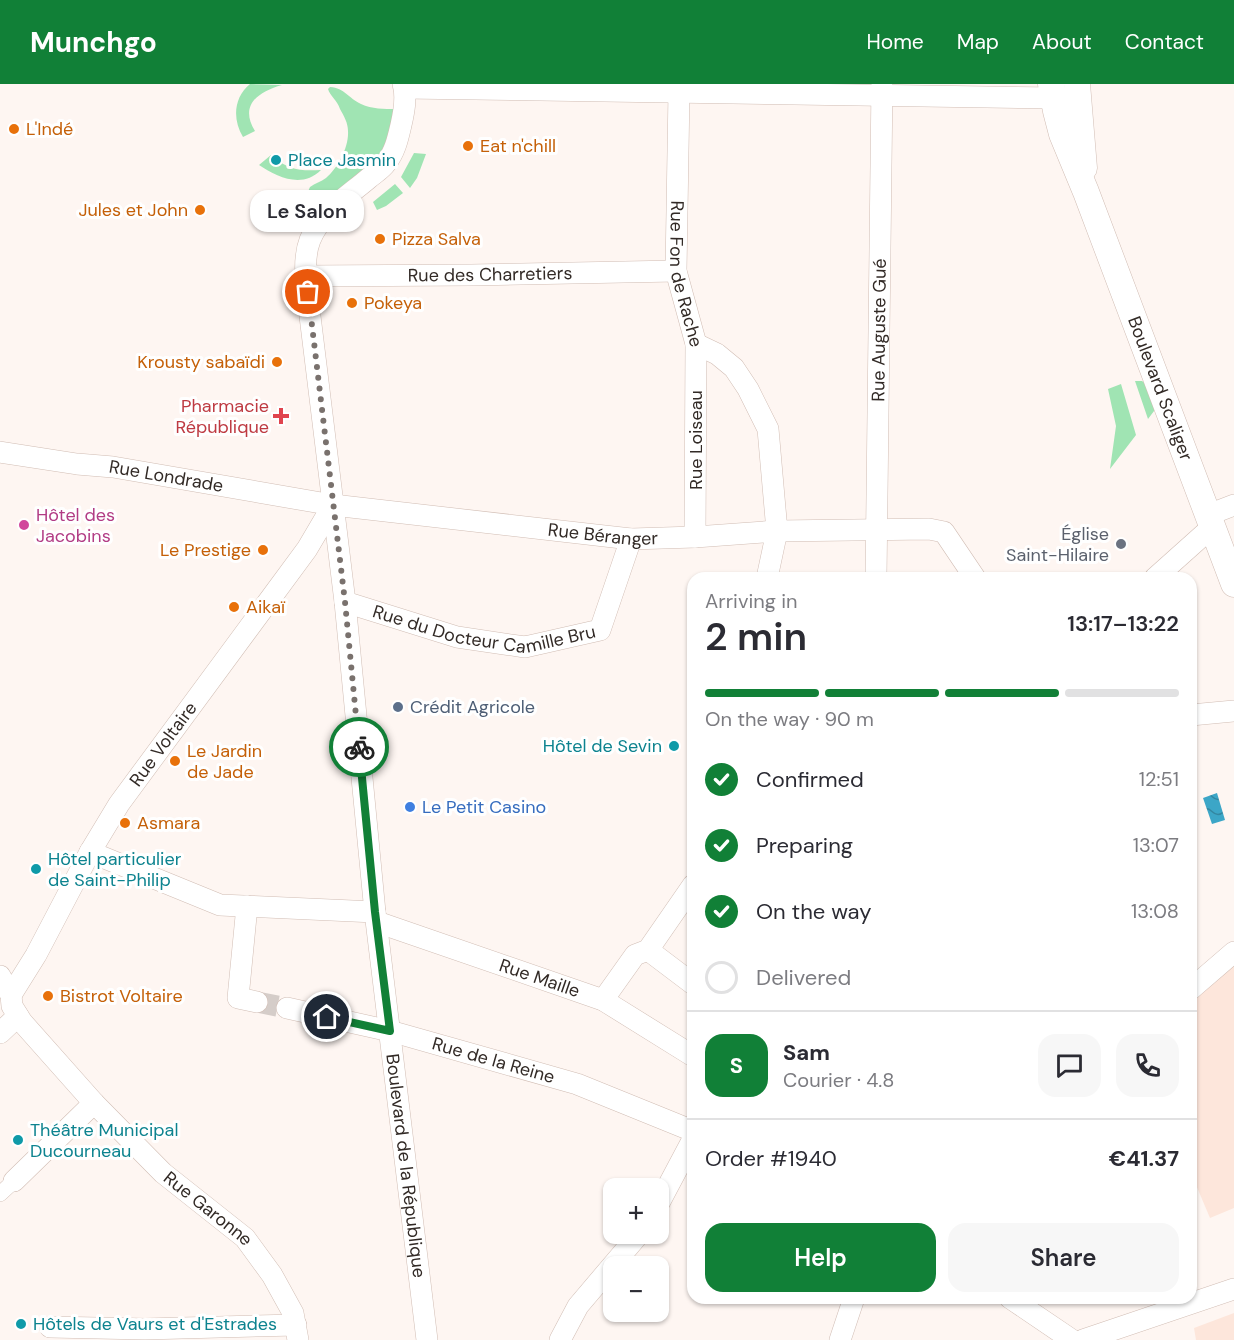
<!DOCTYPE html>
<html lang="en">
<head>
<meta charset="utf-8">
<style>
  body { margin:0; font-family:"DM Sans",sans-serif; background:#f7f7f7; color:#2b2b33; height:100vh; display:flex; flex-direction:column; font-size:22px; white-space:nowrap }
  * { box-sizing:border-box; margin:0 }
  p { font-size:20px; color:#7c7c81 }
  .icon { flex:none; width:33px; height:33px; fill:none; stroke:currentColor; stroke-width:2; stroke-linecap:round; stroke-linejoin:round }
  .map { position:relative; flex:1; overflow:hidden }
  .details { position:absolute; left:687px; top:488px; width:510px; height:732px; display:flex; flex-direction:column; background:#fff; border-radius:18px; box-shadow:0 2px 4px #0004 }
  .details>* { flex:none }
  .tools { position:absolute; left:603px; top:1094px; display:grid; gap:12px }
  .tools a { display:grid; place-items:center; width:66px; height:66px; border-radius:12px; background:#fff; box-shadow:0 2px 4px #0004; font-size:30px }
  .pin { position:absolute; display:grid; place-items:center; width:51px; height:51px; color:#fff; margin:-26px; border:3px solid #fff; border-radius:50%; box-shadow:0 2px 6px #0007 }
  .courier { position:absolute; display:grid; place-items:center; width:60px; height:60px; margin:-30px; border:4px solid #118037; border-radius:50%; background:#fff; color:#222; box-shadow:0 2px 8px #0007 }
  .bubble { position:absolute; height:42px; border-radius:18px; background:#fff; box-shadow:0 2px 4px #0004; font-size:20px; font-weight:600; line-height:42px; text-align:center }
  .headline em { font-style:normal; font-weight:600 }
  .headline div { display:flex; flex-direction:column-reverse }
  .headline { display:flex; align-items:center; justify-content:space-between; height:102px; padding:0 18px }
  h1 { font-size:39px; font-weight:600; line-height:45px }
  .bar { display:grid; grid-template-columns:repeat(4,1fr); gap:9px 6px; align-content:center; height:72px; padding:0 18px }
  .bar i { height:8px; border-radius:4px; background:#e1e1e2 }
  .bar .current { background:#118037 }
  .bar p { grid-column:span 4 }
  .line { display:flex; align-items:center; gap:15px; padding:0 18px; border-top:2px solid #e1e1e2 }
  .line div { flex:1 }
  .round { display:grid; place-items:center; flex:none; width:63px; height:63px; border-radius:18px; background:#f7f7f7 }
  ol { padding:0 18px; list-style:none }
  li { display:flex; align-items:center; gap:18px; height:66px }
  li p { margin-inline-start:auto }
  li .icon { padding:6px; border-radius:50%; background:#118037; color:#fff; stroke-width:4 }
  li:last-child { color:#7c7c81 }
  li i { width:33px; height:33px; border:3px solid #e1e1e2; border-radius:50% }
  .action { display:flex; gap:12px; margin-top:auto; padding:12px 18px }
  .action a { flex:1; height:69px; border-radius:18px; background:#118037; color:#fff; font-size:24px; font-weight:600; line-height:69px; text-align:center }
  .action a+a { background:#f7f7f7; color:#2b2b33 }
  header { display:flex; align-items:center; gap:36px; box-sizing:border-box; height:84px; padding:0 30px; background:#118037; color:#fff }
  header strong { font-size:28px }
  nav { display:flex; gap:33px; margin-inline-start:auto; font-size:21px }
  .map>svg:first-child { display:block }
  .built { fill:#fde6db }
  .green { fill:#a0e4b3 }
  .water { fill:url(#water-waves) }
  .lines { fill:none; stroke-linecap:round; stroke-linejoin:round }
  .minor-tunnel { stroke:#d5cdc9; stroke-width:21; stroke-dasharray:21 10; stroke-linecap:butt }
  .pedestrian-casing { stroke:#d1bdb4; stroke-width:16 }
  .minor-casing { stroke:#d1bdb4; stroke-width:22 }
  .tertiary-casing { stroke:#d1bdb4; stroke-width:27 }
  .pedestrian { stroke:#fff; stroke-width:15 }
  .minor { stroke:#fff; stroke-width:21 }
  .tertiary { stroke:#fff; stroke-width:26 }
  .done { stroke:#79716d; stroke-width:6; stroke-dasharray:0 10.8 }
  .route { stroke:#118037; stroke-width:8 }
  .food-dot { fill:#e8710a; stroke:#fff; stroke-width:2 }
  .culture-dot { fill:#0f9aa8; stroke:#fff; stroke-width:2 }
  .health-dot { fill:#e0444e; stroke:#fff; stroke-width:2 }
  .hotel-dot { fill:#d1479c; stroke:#fff; stroke-width:2 }
  .worship-dot { fill:#6b7280; stroke:#fff; stroke-width:2 }
  .service-dot { fill:#5c6f8a; stroke:#fff; stroke-width:2 }
  .shop-dot { fill:#3f7fe0; stroke:#fff; stroke-width:2 }
  .labels { text-anchor:middle; dominant-baseline:central; stroke-width:6; stroke-linejoin:round; paint-order:stroke }
  .food-label { font-size:18px; fill:#c56008; stroke:#fff; text-anchor:start }
  .culture-label { font-size:18px; fill:#0d838f; stroke:#fff; text-anchor:start }
  .street-label { font-size:18px; fill:#322a26; stroke:#fff }
  .health-label { font-size:18px; fill:#be3a42; stroke:#fff; text-anchor:end }
  .hotel-label { font-size:18px; fill:#b23c85; stroke:#fff; text-anchor:start }
  .worship-label { font-size:18px; fill:#5b616d; stroke:#fff; text-anchor:end }
  .service-label { font-size:18px; fill:#4e5e75; stroke:#fff; text-anchor:start }
  .shop-label { font-size:18px; fill:#366cbe; stroke:#fff; text-anchor:start }
</style>
</head>
<body>
<header>
<strong>Munchgo</strong>
<nav><a>Home</a><a>Map</a><a>About</a><a>Contact</a></nav>
</header>
<div class="map">
<svg width="1234" height="1256" viewBox="0 0 1234 1256">
  <defs>
    <pattern id="water-waves" width="16" height="10" patternUnits="userSpaceOnUse" patternTransform="scale(1.5)"><rect width="16" height="10" fill="#3ca6c7"/><path d="M0 5q4-4 8 0t8 0" fill="none" stroke="#3387a1"/></pattern>
  </defs>
  <rect width="100%" height="100%" fill="#fef6f2"/>
  <path class="built" d="M1234 878V1124L1210 1134 1191 1089V914Z
    M1234 1229V1256H1196L1194 1244Z"/>
  <path class="green" d="M250 0 282 1C258 8 239 21 255 47L243 53C232 35 234 13 250 0Z
    M330 3C345 4 348 14 361 20 372 25 384 25 396 25 393 37 391 51 386 61 373 86 338 108 317 126 309 119 305 113 310 103 315 99 321 98 326 94 338 84 349 63 348 47 348 39 344 32 340 25 337 16 330 12 328 5Z
    M414 69 426 70 417 94 410 104 401 93Z
    M271 71C288 86 299 87 321 86 302 105 277 93 259 81Z
    M395 100 403 109 386 122 377 126 373 118Z
    M1135 297H1142L1146 300 1157 323 1148 335Z
    M1121 300 1136 351 1110 385 1116 342 1108 305Z"/>
  <path class="water" d="M1217 709 1225 736 1212 740 1203 714Z"/>
  <g class="lines">
    <path class="minor-tunnel" d="M257 918 287 924"/>
    <defs>
      <path id="pedestrian" d="M0 1110 14 1097"/>
      <g id="minor">
        <path id="s1" d="M403 0C407 13 404 28 401 41 398 54 395 68 386 79 382 85 375 89 369 94 347 113 322 127 310 156 302 177 307 202 309 224L345 518 375 828 427 1256"/>
        <path d="M405 4 1054 14"/>
        <path id="s2" d="M679 8 676 187 696 260 695 453"/>
        <path id="s3" d="M306 192 471 191 676 187"/>
        <path d="M696 260 717 270 734 284 748 305 768 345 777 447 767 494"/>
        <path id="s4" d="M0 368 77 380 113 383 333 421 631 455 695 453 777 447 929 445 944 448 975 494"/>
        <path d="M1208 431 1234 421"/>
        <path id="s5" d="M876 494 882 0"/>
        <path d="M1155 494 1212 443"/>
        <path id="s6" d="M345 518 457 553 525 563 600 546 631 455"/>
        <path d="M1191 631 1234 627"/>
        <path d="M90 768 220 821 375 828"/>
        <path d="M247 822 238 914 257 918"/>
        <path id="s7" d="M377 838 603 916 693 972"/>
        <path d="M648 866 693 900"/>
        <path id="s8" d="M0 892 11 911 12 922 22 938 94 1019 163 1089 245 1154 272 1191 293 1229 298 1256"/>
        <path d="M1191 905 1234 868"/>
        <path id="s9" d="M11 911 36 871 90 768 119 720 307 465 333 421"/>
        <path d="M603 916 635 871 648 866 693 801"/>
        <path id="s10" d="M287 924 390 947 577 1000 693 1047"/>
        <path d="M0 949 18 932"/>
        <path d="M14 1097 94 1019"/>
        <path d="M658 1121 693 1055"/>
        <path d="M1010 1214 1072 1256"/>
        <path d="M50 1243 145 1245 296 1241"/>
        <path d="M560 1256 578 1222 640 1149"/>
        <path d="M840 1256 854 1214"/>
        <path d="M1083 1256 1234 1205"/>
      </g>
      <g id="tertiary">
        <path id="s11" d="M1051 0 1056 27 1062 50 1086 108 1234 500"/>
        <path d="M1077 0 1084 84"/>
      </g>
    </defs>
    <use href="#pedestrian" class="pedestrian-casing"/>
    <use href="#minor" class="minor-casing"/>
    <use href="#tertiary" class="tertiary-casing"/>
    <use href="#pedestrian" class="pedestrian"/>
    <use href="#minor" class="minor"/>
    <use href="#tertiary" class="tertiary"/>
  </g>
  <g class="lines">
    <path class="done" d="M308 208 345 518 359 663"/>
    <path class="route" d="M327 933 390 947 375 828 359 663"/>
  </g>
  <g class="food-dot">
    <circle cx="14" cy="45" r="6"/>
    <circle cx="468" cy="62" r="6"/>
    <circle cx="200" cy="126" r="6"/>
    <circle cx="380" cy="155" r="6"/>
    <circle cx="352" cy="219" r="6"/>
    <circle cx="277" cy="278" r="6"/>
    <circle cx="263" cy="466" r="6"/>
    <circle cx="234" cy="523" r="6"/>
    <circle cx="175" cy="677" r="6"/>
    <circle cx="125" cy="739" r="6"/>
    <circle cx="48" cy="912" r="6"/>
  </g>
  <g class="culture-dot">
    <circle cx="276" cy="76" r="6"/>
    <circle cx="674" cy="662" r="6"/>
    <circle cx="36" cy="785" r="6"/>
    <circle cx="18" cy="1056" r="6"/>
    <circle cx="21" cy="1240" r="6"/>
  </g>
  <path class="health-dot" d="M278 323h6v6h6v6h-6v6h-6v-6h-6v-6h6z"/>
  <circle class="hotel-dot" cx="24" cy="441" r="6"/>
  <circle class="worship-dot" cx="1121" cy="460" r="6"/>
  <circle class="service-dot" cx="398" cy="623" r="6"/>
  <circle class="shop-dot" cx="410" cy="723" r="6"/>
  <g class="labels">
    <g class="food-label">
      <text x="26" y="45">L'Indé</text>
      <text x="480" y="62">Eat n'chill</text>
      <text x="188" y="126" text-anchor="end">Jules et John</text>
      <text x="392" y="155">Pizza Salva</text>
      <text x="364" y="219">Pokeya</text>
      <text x="265" y="278" text-anchor="end">Krousty sabaïdi</text>
      <text x="251" y="466" text-anchor="end">Le Prestige</text>
      <text x="246" y="523">Aikaï</text>
      <text x="187" y="667">Le Jardin<tspan x="187" dy="21">de Jade</tspan></text>
      <text x="137" y="739">Asmara</text>
      <text x="60" y="912">Bistrot Voltaire</text>
    </g>
    <g class="culture-label">
      <text x="288" y="76">Place Jasmin</text>
      <text x="662" y="662" text-anchor="end">Hôtel de Sevin</text>
      <text x="48" y="775">Hôtel particulier<tspan x="48" dy="21">de Saint-Philip</tspan></text>
      <text x="30" y="1046">Théâtre Municipal<tspan x="30" dy="21">Ducourneau</tspan></text>
      <text x="33" y="1240">Hôtels de Vaurs et d'Estrades</text>
    </g>
    <g class="street-label">
      <text stroke="none"><textPath href="#s2" startOffset="183">Rue Fon de Rache</textPath></text>
      <text stroke="none"><textPath href="#s3" startOffset="184">Rue des Charretiers</textPath></text>
      <text stroke="none"><textPath href="#s5" startOffset="248">Rue Auguste Gué</textPath></text>
      <text stroke="none"><textPath href="#s11" startOffset="324">Boulevard Scaliger</textPath></text>
      <text transform="translate(696 356) rotate(-90)">Rue Loiseau</text>
      <text stroke="none"><textPath href="#s4" startOffset="168">Rue Londrade</textPath></text>
      <text stroke="none"><textPath href="#s4" startOffset="609">Rue Béranger</textPath></text>
      <text stroke="none"><textPath href="#s6" startOffset="144">Rue du Docteur Camille Bru</textPath></text>
      <text stroke="none"><textPath href="#s9" startOffset="294">Rue Voltaire</textPath></text>
      <text stroke="none"><textPath href="#s7" startOffset="172">Rue Maille</textPath></text>
      <text stroke="none"><textPath href="#s10" startOffset="213">Rue de la Reine</textPath></text>
      <text stroke="none"><textPath href="#s1" startOffset="1124">Boulevard de la République</textPath></text>
      <text stroke="none"><textPath href="#s8" startOffset="316">Rue Garonne</textPath></text>
    </g>
    <g class="health-label">
      <text x="269" y="322">Pharmacie<tspan x="269" dy="21">République</tspan></text>
    </g>
    <g class="hotel-label">
      <text x="36" y="431">Hôtel des<tspan x="36" dy="21">Jacobins</tspan></text>
    </g>
    <g class="worship-label">
      <text x="1109" y="450">Église<tspan x="1109" dy="21">Saint-Hilaire</tspan></text>
    </g>
    <g class="service-label">
      <text x="410" y="623">Crédit Agricole</text>
    </g>
    <g class="shop-label">
      <text x="422" y="723">Le Petit Casino</text>
    </g>
  </g>
</svg>
<div class="tools">
<a>+</a>
<a>−</a>
</div>
<div class="pin" style="left:308px;top:208px;background:#ea580c"><svg class="icon" aria-label="bag" viewBox="0 0 24 24"><path d="M5 8h14l-1 12H6zM9 8a3 3 0 0 1 6 0"/></svg></div>
<div class="pin" style="left:327px;top:933px;background:#1f2937"><svg class="icon" aria-label="home" viewBox="0 0 24 24"><path d="M3 11l9-7 9 7M6 9v11h12V9"/></svg></div>
<div class="courier" style="left:359px;top:663px"><svg class="icon" aria-label="bike" viewBox="0 0 24 24"><circle cx="6" cy="16" r="4"/><circle cx="18" cy="16" r="4"/><path d="M6 16l4-8h5l3 8M10 8l3 8H6M13 5h3"/></svg></div>
<div class="bubble" style="left:250px;top:106px;width:114px">Le Salon</div>
<section class="details">
<div class="headline"><div><h1>2 min</h1><p>Arriving in</p></div><em>13:17–13:22</em></div>
<div class="bar"><i class="current"></i><i class="current"></i><i class="current"></i><i></i><p>On the way · 90 m</p></div>
<ol>
<li><svg class="icon" aria-label="check" viewBox="0 0 24 24"><path d="M5 12l5 5 9-10"/></svg>Confirmed<p>12:51</p></li>
<li><svg class="icon" aria-label="check" viewBox="0 0 24 24"><path d="M5 12l5 5 9-10"/></svg>Preparing<p>13:07</p></li>
<li><svg class="icon" aria-label="check" viewBox="0 0 24 24"><path d="M5 12l5 5 9-10"/></svg>On the way<p>13:08</p></li>
<li><i></i>Delivered</li>
</ol>
<div class="line" style="height:108px"><b class="round" style="background:#118037;color:#fff">S</b><div><b>Sam</b><p>Courier · 4.8</p></div><a class="round"><svg class="icon" aria-label="chat" viewBox="0 0 24 24"><path d="M4 5h16v11H9l-5 4z"/></svg></a><a class="round"><svg class="icon" aria-label="phone" viewBox="0 0 24 24"><path d="M5 4h4l2 5-3 2q2 4 5 5l2-3 5 2v4C11 20 4 13 5 4z"/></svg></a></div>
<div class="line" style="height:78px"><div>Order #1940</div><b>€41.37</b></div>
<div class="action"><a>Help</a><a>Share</a></div>
</section>
</div>
</body>
</html>
